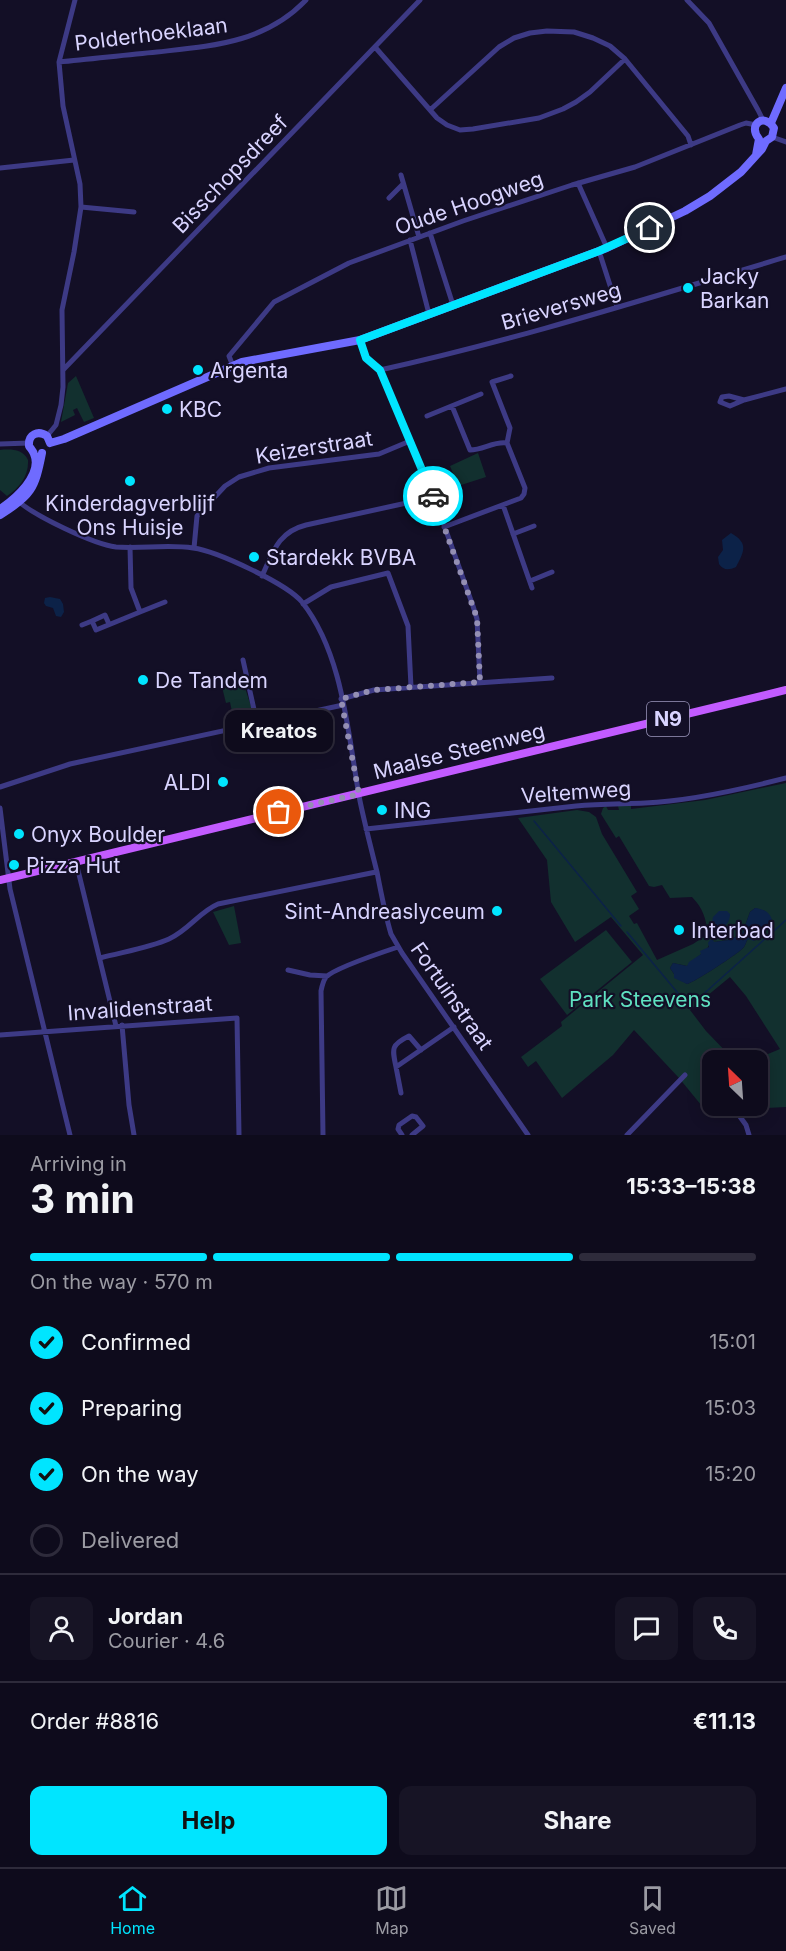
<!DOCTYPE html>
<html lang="en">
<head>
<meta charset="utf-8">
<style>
  body { margin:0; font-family:Inter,sans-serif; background:#171425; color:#f1f3f6; height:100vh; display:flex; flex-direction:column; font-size:22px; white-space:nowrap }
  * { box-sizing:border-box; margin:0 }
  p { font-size:20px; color:#9b9ba3 }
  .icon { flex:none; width:33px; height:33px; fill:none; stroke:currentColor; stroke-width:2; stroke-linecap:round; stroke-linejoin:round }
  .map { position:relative; height:1135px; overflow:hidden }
  .sheet { display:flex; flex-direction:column; background:#0e0b1c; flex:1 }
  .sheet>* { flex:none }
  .needle { width:39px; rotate:335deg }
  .fabs { position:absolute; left:702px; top:1050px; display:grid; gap:12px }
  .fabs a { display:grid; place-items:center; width:66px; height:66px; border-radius:12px; background:#0e0b1c; box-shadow:0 3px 15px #0003,0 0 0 2px #2e2b3b; font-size:30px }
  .pin { position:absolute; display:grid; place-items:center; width:51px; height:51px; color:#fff; margin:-26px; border:3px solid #fff; border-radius:50%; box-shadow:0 2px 6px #0007 }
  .courier { position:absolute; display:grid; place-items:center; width:60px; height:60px; margin:-30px; border:4px solid #00e5ff; border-radius:50%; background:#fff; color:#222; box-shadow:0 2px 8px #0007 }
  .bubble { position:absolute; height:42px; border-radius:12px; background:#0e0b1c; box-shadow:0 3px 15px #0003,0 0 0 2px #2e2b3b; font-size:20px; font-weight:700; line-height:42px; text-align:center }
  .summary em { font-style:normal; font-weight:700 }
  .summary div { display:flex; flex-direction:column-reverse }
  .summary { display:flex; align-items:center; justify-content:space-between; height:102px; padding:0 30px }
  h1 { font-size:39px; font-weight:700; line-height:45px }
  .bar { display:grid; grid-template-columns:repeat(4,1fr); gap:9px 6px; align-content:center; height:72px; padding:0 30px }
  .bar i { height:8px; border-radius:4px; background:#2e2b3b }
  .bar .current { background:#00e5ff }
  .bar p { grid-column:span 4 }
  .line { display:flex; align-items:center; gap:15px; padding:0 30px; border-top:2px solid #2e2b3b }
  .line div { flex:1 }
  .round { display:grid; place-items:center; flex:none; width:63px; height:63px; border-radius:12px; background:#171425 }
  ol { padding:0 30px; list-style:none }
  li { display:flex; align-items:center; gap:18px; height:66px }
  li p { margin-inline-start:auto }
  li .icon { padding:6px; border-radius:50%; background:#00e5ff; color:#111; stroke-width:4 }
  li:last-child { color:#9b9ba3 }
  li i { width:33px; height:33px; border:3px solid #2e2b3b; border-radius:50% }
  .cta { display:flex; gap:12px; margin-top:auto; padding:12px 30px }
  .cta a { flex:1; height:69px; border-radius:12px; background:#00e5ff; color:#111; font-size:24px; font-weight:700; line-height:69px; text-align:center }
  .cta a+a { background:#171425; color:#f1f3f6 }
  .dock { display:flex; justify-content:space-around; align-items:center; height:84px; border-top:2px solid #2e2b3b; background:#0e0b1c; font-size:16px; color:#9b9ba3 }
  .dock a { display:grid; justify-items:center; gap:3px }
  .dock .current { color:#00e5ff }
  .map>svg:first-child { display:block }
  .green { fill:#12302f; fill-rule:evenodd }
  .water { fill:#0c2248 }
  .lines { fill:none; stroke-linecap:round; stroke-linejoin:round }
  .stream { stroke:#0c2248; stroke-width:1.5 }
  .street { stroke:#3d3a85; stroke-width:5 }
  .secondary { stroke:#6f6bff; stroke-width:8 }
  .primary { stroke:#c25bff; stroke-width:8 }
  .done { stroke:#948fb3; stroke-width:6; stroke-dasharray:0 10.8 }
  .route { stroke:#00e5ff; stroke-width:8 }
  .poi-dot { fill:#00e5ff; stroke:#130f26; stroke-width:2 }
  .labels { text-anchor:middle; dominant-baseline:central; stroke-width:4.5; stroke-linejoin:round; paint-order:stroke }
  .shield { fill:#130f26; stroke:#9e99be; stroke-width:1.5 }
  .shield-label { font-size:20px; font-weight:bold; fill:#d9d4ff }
  .street-label { font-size:21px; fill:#d9d4ff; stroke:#130f26 }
  .poi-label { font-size:21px; fill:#d9d4ff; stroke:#130f26; text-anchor:start }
  .park-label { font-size:21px; fill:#5fe0c0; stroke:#130f26 }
</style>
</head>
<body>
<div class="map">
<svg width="786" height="1135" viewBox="0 0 786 1135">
  <rect width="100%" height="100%" fill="#130f26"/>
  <path class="green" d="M76 376 94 418 84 422 77 408 73 410 75 415 61 422 68 383Z
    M0 450C11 449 23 449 28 460 29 476 19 488 7 496L0 490Z
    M478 453 486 477 458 486 450 466Z
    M243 682 251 706V719L234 722 230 702 226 703 222 687Z
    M786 783V1107L706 1111 679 1078 634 1030 613 1055 562 1098 536 1061 528 1067 521 1057 562 1026 561 1022 643 955 611 917 575 942 551 902 547 860 518 818 577 810 589 812 596 817 602 834 637 892 631 896 639 909 629 916 634 924 637 923 657 960 693 944 708 934C706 919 703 908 692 897L670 898 662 885 654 887 649 886 619 836 616 838 601 814 603 808 606 806 608 810H619L618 806H631V809L705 800ZM755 908 765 911 770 922C763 928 759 935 752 940L748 939C746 941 746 944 744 947 741 952 693 983 687 984L676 977 670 968 673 963 687 966 707 949 709 945 714 942 729 940 742 934 750 912ZM730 977 746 996 780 1049 754 1060H758V1106H712V1060H734L706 1031 690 1010Z
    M234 906 241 943 229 945 213 912Z
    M606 930 632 962 567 1015 540 979Z"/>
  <path class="water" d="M731 533C748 543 745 550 736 567 729 570 724 571 719 564L718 557 723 550 722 540Z
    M50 597 60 599 63 604 64 612 61 617 56 616 53 608 46 606 44 603 45 598Z
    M755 908C763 909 770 912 772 920L763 928 754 941 748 939C746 941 746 944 744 947 741 952 693 983 687 984L674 978V974L670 968 673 963 687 966 689 962 701 954 700 951 709 947 708 943 710 940H713L714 942 729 940 742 934 750 912Z
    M719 911H727L730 914C730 923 725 928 716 927L712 922 713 917Z"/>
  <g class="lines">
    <path class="stream" d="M534 821 621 926
      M627 932 682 998 690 1001 698 999 786 920"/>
    <path class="street" d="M687 0 709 23 758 110 763 120
      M375 47 437 118 447 125 460 130 473 129 539 118 563 109 576 102 590 92 625 59
      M59 62C92 59 124 55 157 52 212 46 265 43 306 0
      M430 110 499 47 514 38 530 33 547 31 574 32 593 38 610 46 625 59 688 136 691 145
      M772 137 786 142
      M0 168 74 160
      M401 175 419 237
      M578 183 607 248
      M389 198 403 184
      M81 207 134 212
      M430 233 453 305
      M410 240 429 314
      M599 251 617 307
      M360 340 366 358 380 370C517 340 651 297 786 257
      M233 366 229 356 274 302 349 263 463 221 572 185 635 167 740 125 746 123 756 125
      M63 370 420 0
      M380 370 434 497 473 606 477 619 480 682
      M744 400 729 396 722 397 720 402 730 406 744 400 786 389
      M452 406 470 450C483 450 494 441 507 443
      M427 416 481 394
      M47 436 56 425 61 405 63 387 62 310 74 252 81 207 80 184 63 106 59 62 75 0
      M0 444 29 443
      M18 501C35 516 93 544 116 547 141 549 168 544 193 548 217 551 287 584 302 602 344 655 348 737 360 801 365 825 371 848 377 872 381 893 385 914 391 934L402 953 528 1135
      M503 505 532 588
      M444 527 521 498 524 494 525 488 507 443 510 428 492 382 511 376
      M513 534 534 526
      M194 548 197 516 225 486 239 477 269 468 379 454 410 441
      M262 576C273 552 278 532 306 525L434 497
      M530 581 552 572
      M303 604 331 587 388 573 408 626 411 687
      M140 612 165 602
      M109 624 105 615 92 621 96 630 140 612 131 588 130 547
      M82 625 92 621
      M243 660 257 723
      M341 699 374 690 552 678
      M0 787 70 764 343 705
      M0 808 10 889 70 1135
      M366 829 576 806C599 804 622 804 645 803 689 801 743 789 786 778
      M76 862 116 1026
      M100 958C122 952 149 948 169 939 189 930 199 912 218 904L376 872
      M288 970 310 975 327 976
      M122 1025 129 1105 134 1135
      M0 1035 237 1018 239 1135
      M421 1050 409 1036C391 1045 392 1048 396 1067L454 1027
      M396 1067 401 1093
      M738 1114 746 1125 749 1135
      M323 1135 321 991C322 986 323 981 326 977 335 968 383 952 398 947
      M402 1135 398 1129 399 1125 412 1116 416 1117 423 1126 412 1135
      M627 1135 685 1075"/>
    <path class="secondary" d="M771 123 786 88
      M50 443 64 439 242 362 360 340 607 248 685 211 710 196 741 172 762 149 766 141 772 137 774 128C764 112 747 125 759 139L756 155
      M0 509C15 499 43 475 34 454 33 451 31 449 29 446 28 434 38 430 47 436L50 443
      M0 515C31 496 35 489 42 453"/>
    <path class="primary" d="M0 880 786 690"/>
  </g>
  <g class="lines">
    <path class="done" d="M279 812 359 794 341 699 374 690 480 682 477 618 433 496"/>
    <path class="route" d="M433 496 380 370 366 358 360 340 599 251 650 228"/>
  </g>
  <g class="poi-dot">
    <circle cx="688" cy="288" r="6"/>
    <circle cx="198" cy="370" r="6"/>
    <circle cx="167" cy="409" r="6"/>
    <circle cx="130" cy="481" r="6"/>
    <circle cx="254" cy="557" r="6"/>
    <circle cx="143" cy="680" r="6"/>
    <circle cx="223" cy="782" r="6"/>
    <circle cx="382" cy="810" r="6"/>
    <circle cx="19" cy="834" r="6"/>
    <circle cx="14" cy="865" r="6"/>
    <circle cx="497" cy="911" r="6"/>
    <circle cx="679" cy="930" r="6"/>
  </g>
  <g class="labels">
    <rect class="shield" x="647" y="702" width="42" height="34" rx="4.5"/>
    <g class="shield-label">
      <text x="668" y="719">N9</text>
    </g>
    <g class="street-label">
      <text transform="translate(151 34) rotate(-7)">Polderhoeklaan</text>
      <text transform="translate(230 174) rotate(-46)">Bisschopsdreef</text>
      <text transform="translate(469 203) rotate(-19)">Oude Hoogweg</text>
      <text transform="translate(561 306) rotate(-16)">Brieversweg</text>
      <text transform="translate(314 447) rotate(-9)">Keizerstraat</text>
      <text transform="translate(459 751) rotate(-14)">Maalse Steenweg</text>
      <text transform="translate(576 792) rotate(-4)">Veltemweg</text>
      <text transform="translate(452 996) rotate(55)">Fortuinstraat</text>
      <text transform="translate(140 1008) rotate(-4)">Invalidenstraat</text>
    </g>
    <g class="poi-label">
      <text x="700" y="276">Jacky<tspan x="700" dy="24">Barkan</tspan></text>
      <text x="210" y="370">Argenta</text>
      <text x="179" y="409">KBC</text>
      <text x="130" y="503" text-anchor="middle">Kinderdagverblijf<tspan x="130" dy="24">Ons Huisje</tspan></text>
      <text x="266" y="557">Stardekk BVBA</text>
      <text x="155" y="680">De Tandem</text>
      <text x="211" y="782" text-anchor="end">ALDI</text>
      <text x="394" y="810">ING</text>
      <text x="31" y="834">Onyx Boulder</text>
      <text x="26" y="865">Pizza Hut</text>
      <text x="485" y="911" text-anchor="end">Sint-Andreaslyceum</text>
      <text x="691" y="930">Interbad</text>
    </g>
    <g class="park-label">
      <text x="640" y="999">Park Steevens</text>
    </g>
  </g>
</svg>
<div class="fabs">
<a><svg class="needle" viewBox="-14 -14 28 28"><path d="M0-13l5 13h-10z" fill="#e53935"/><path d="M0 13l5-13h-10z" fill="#9b9ba3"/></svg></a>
</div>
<div class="pin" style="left:279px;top:812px;background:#ea580c"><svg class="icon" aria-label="bag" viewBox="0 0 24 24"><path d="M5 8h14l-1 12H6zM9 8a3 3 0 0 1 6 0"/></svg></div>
<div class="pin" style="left:650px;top:228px;background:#1f2937"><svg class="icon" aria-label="home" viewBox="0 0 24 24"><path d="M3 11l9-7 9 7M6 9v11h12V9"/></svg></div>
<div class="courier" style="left:433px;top:496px"><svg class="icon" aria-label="car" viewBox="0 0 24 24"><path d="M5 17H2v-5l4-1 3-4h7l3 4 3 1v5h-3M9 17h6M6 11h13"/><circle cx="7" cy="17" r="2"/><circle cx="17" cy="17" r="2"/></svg></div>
<div class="bubble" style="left:225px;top:710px;width:108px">Kreatos</div>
</div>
<section class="sheet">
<div class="summary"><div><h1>3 min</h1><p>Arriving in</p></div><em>15:33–15:38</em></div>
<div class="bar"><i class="current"></i><i class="current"></i><i class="current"></i><i></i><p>On the way · 570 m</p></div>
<ol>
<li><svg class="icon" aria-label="check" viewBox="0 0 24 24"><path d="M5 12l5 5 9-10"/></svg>Confirmed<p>15:01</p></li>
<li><svg class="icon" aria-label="check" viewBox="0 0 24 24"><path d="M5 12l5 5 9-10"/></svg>Preparing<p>15:03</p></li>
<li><svg class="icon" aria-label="check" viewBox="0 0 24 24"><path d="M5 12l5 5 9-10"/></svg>On the way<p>15:20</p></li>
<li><i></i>Delivered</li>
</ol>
<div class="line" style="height:108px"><a class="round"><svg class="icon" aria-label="person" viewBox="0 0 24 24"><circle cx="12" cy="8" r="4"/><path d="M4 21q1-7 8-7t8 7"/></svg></a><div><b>Jordan</b><p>Courier · 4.6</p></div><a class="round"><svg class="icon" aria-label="chat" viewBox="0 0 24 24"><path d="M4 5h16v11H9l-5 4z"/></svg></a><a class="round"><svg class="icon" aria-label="phone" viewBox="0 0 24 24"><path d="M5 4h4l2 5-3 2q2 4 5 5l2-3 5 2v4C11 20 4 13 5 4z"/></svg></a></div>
<div class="line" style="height:78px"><div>Order #8816</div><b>€11.13</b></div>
<div class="cta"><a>Help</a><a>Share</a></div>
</section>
<nav class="dock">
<a class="current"><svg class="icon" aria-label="home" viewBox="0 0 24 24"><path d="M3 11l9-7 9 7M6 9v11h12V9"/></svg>Home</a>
<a><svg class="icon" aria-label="map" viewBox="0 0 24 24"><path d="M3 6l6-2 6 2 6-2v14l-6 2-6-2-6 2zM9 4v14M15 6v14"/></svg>Map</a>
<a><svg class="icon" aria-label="saved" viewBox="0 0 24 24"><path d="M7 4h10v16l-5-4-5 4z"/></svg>Saved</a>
</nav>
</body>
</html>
